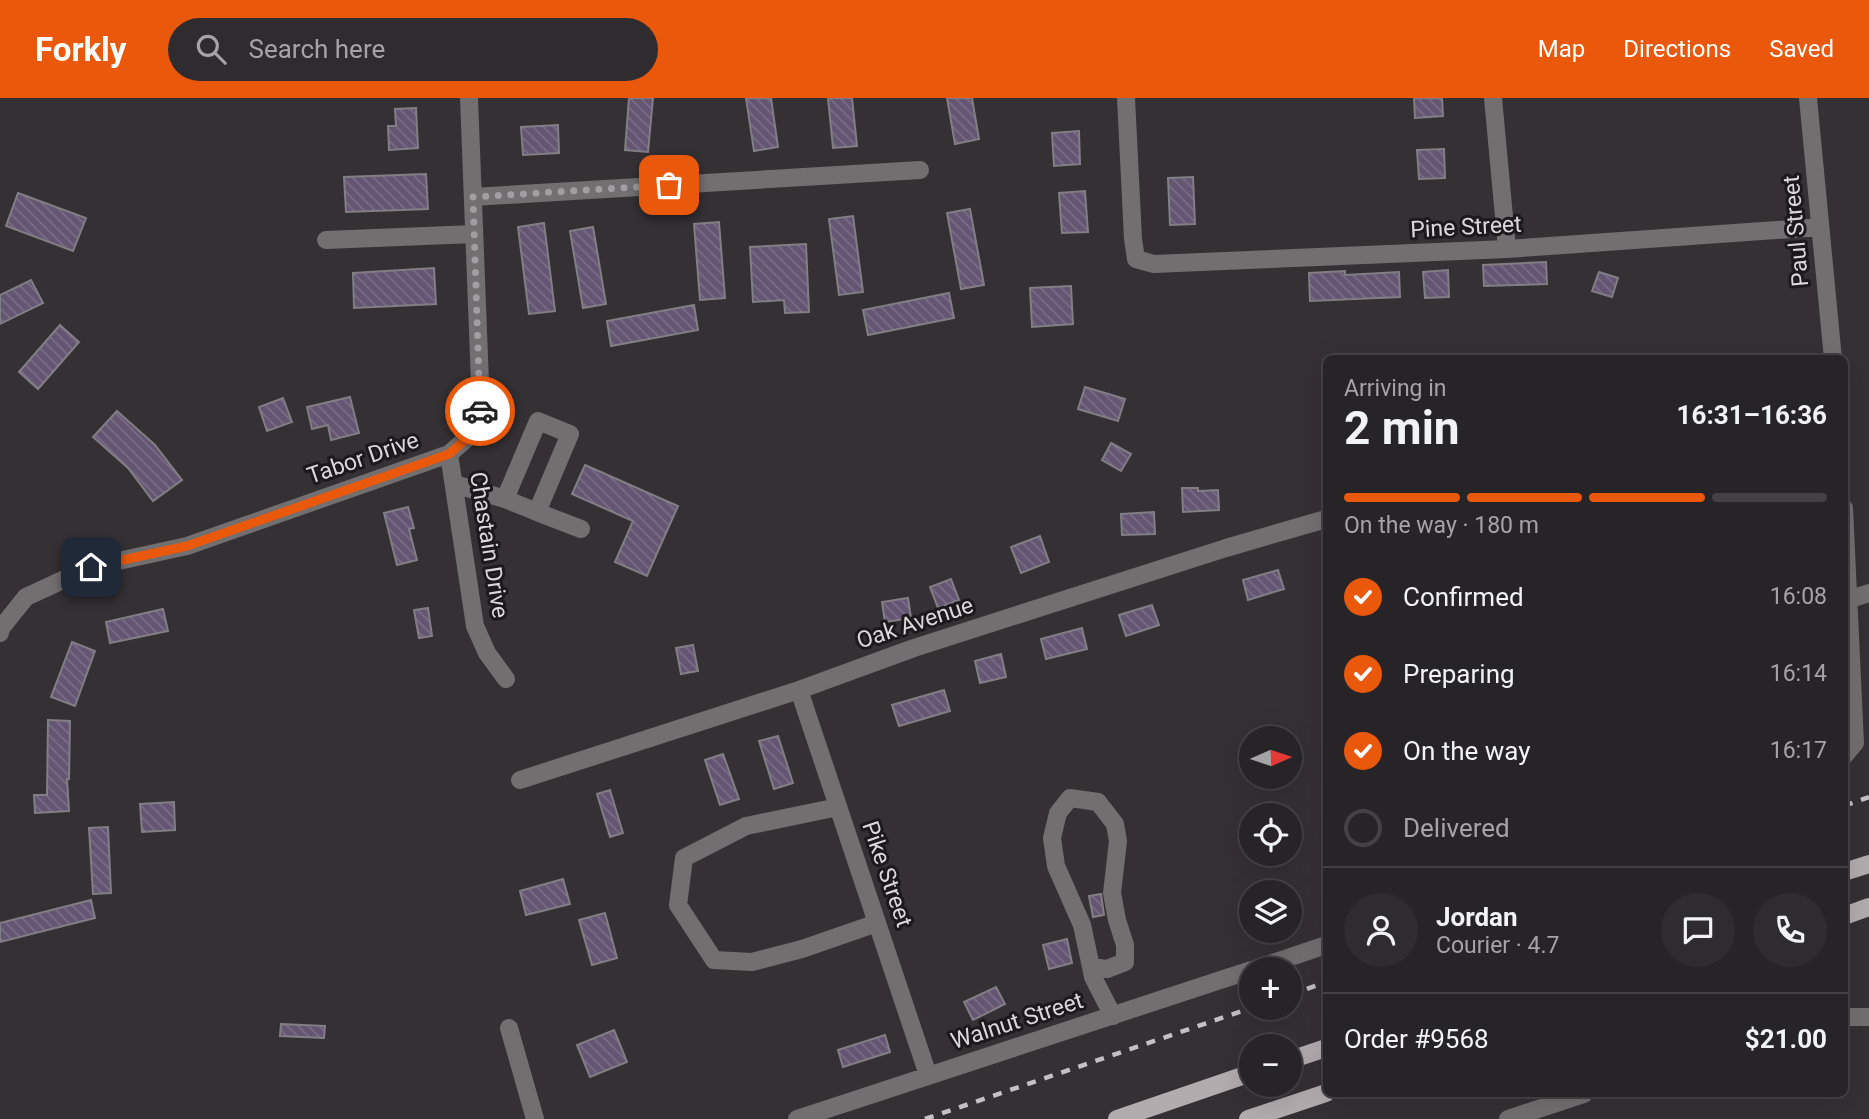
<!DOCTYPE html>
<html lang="en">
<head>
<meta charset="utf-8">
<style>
  body { margin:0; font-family:Roboto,sans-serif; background:#2f2c2f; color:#f1f3f6; height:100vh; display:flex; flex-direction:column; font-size:26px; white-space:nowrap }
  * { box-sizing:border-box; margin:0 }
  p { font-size:23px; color:#a4a4a7 }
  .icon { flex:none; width:38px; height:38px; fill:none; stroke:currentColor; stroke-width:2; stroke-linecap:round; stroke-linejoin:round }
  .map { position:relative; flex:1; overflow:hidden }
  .sheet { position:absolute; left:1323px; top:257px; width:525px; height:742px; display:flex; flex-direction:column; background:#272427; border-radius:10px; box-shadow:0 7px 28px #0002,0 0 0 2px #434144 }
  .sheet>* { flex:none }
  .needle { width:46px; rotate:87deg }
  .buttons { position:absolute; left:1239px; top:628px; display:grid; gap:14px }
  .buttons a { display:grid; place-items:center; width:63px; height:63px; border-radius:50%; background:#272427; box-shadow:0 7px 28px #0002,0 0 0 2px #434144; font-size:35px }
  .pin { position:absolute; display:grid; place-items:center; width:60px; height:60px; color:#fff; margin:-30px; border-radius:14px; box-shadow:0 4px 10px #0006 }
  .courier { position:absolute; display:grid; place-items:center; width:70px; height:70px; margin:-35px; border:5px solid #ea580c; border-radius:50%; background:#fff; color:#222; box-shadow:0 2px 9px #0007 }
  .head em { font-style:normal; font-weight:700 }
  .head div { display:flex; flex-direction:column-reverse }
  .head { display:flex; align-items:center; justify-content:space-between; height:119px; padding:0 21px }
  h1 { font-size:46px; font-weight:700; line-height:52px }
  .bar { display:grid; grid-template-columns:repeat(4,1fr); gap:10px 7px; align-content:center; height:84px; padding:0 21px }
  .bar i { height:9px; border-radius:5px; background:#434144 }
  .bar .current { background:#ea580c }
  .bar p { grid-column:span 4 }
  .line { display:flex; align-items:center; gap:18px; padding:0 21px; border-top:2px solid #434144 }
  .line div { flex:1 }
  .round { display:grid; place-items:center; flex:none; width:74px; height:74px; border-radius:37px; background:#2f2c2f }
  ol { padding:0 21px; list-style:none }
  li { display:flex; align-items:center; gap:21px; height:77px }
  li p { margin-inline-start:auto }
  li .icon { padding:7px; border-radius:50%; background:#ea580c; color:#fff; stroke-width:4 }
  li:last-child { color:#a4a4a7 }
  li i { width:38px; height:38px; border:4px solid #434144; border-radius:50% }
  header { display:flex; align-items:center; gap:42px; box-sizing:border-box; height:98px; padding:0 35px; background:#ea580c; color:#fff }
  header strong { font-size:33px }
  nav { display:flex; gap:38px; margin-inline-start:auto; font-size:24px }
  .search { width:490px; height:63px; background:#2f2c2f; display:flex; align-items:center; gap:18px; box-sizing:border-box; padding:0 24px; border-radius:38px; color:#a4a4a7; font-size:26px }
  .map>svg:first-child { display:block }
  .building { fill:url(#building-back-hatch); stroke:#817e84; stroke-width:2 }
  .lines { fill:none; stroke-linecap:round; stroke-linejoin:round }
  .minor { stroke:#726f70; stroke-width:18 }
  .major { stroke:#b2acae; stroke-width:18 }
  .rail { stroke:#c4c1c3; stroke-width:4.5; stroke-dasharray:9 9; stroke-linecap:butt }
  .done { stroke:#a19da0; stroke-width:7; stroke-dasharray:0 12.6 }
  .route { stroke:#ea580c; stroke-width:9 }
  .labels { text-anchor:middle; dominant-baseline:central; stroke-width:6; stroke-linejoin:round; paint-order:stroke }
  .street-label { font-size:23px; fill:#dbd8da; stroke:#1b191b }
</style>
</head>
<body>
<header>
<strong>Forkly</strong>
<div class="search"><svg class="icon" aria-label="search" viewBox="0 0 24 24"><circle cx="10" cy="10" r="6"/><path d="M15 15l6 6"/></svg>Search here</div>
<nav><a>Map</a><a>Directions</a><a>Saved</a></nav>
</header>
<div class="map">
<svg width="1869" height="1021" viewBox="0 0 1869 1021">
  <defs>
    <pattern id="building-back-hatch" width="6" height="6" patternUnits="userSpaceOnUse" patternTransform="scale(1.75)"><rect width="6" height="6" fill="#645573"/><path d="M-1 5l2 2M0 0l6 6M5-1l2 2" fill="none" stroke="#7a6d86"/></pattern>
  </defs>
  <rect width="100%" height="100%" fill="#343034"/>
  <path class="building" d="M629 0H653L648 54 625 52Z
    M746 0H771L778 49 754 53Z
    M828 0H852L857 48 833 50Z
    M947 0H972L979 41 955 46Z
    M1414 0H1442L1443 18 1415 20Z
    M416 10 418 50 389 52 388 28H396L395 11Z
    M558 27 559 55 523 57 521 29Z
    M1079 33 1080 66 1054 68 1052 35Z
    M1444 51 1445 80 1419 81 1417 52Z
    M426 76 428 111 346 114 344 79Z
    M1193 79 1195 126 1170 127 1168 80Z
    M1085 93 1088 134 1062 135 1059 95Z
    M18 95 86 120 73 153 6 128Z
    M970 111 984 187 961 191 947 115Z
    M853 118 863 194 839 197 829 121Z
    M719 124 725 200 700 202 694 126Z
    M544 125 555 213 529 216 518 129Z
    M593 129 606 206 583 210 570 133Z
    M806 146 809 214 785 215 784 202 753 204 750 149Z
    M1546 164 1547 186 1484 188 1483 167Z
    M434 170 436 206 354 210 353 175Z
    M1448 172 1449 199 1425 200 1423 174Z
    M1345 173V177L1399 174 1400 199 1310 203 1309 175Z
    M1599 174 1618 180 1612 199 1592 193Z
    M31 182 43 205 0 226V197Z
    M1071 188 1073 226 1032 229 1030 190Z
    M949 195 954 220 868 237 863 212Z
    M694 207 698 232 611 248 607 223Z
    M60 227 79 244 38 291 19 274Z
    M1085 289 1125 301 1118 323 1078 311Z
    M350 299 359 335 331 342 328 327 312 331 307 309Z
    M283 300 292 324 267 333 259 309Z
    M117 313 155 347 182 382 153 403 128 370 93 339Z
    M1111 345 1131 356 1121 373 1102 362Z
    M585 367 678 408 647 478 615 464 633 423 572 396Z
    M1182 390H1198V393L1218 392 1219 412 1183 414Z
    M408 409 414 430 409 431 417 462 397 467 384 415Z
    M1154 414 1155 436 1122 437 1121 416Z
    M1040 438 1049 464 1021 475 1011 449Z
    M1278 472 1284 491 1248 502 1243 482Z
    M951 481 959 502 938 510 930 489Z
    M908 500 911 520 885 524 882 504Z
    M1152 507 1159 527 1126 538 1119 517Z
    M428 510 432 538 419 540 414 512Z
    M163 511 168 533 110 545 106 524Z
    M1082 530 1087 551 1046 561 1041 541Z
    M72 544 95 553 75 608 51 599Z
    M693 547 698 573 681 576 676 550Z
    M1001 556 1006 579 980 585 975 563Z
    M944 592 950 613 899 628 892 607Z
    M48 622 70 623 69 681H67L69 713 35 715 34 697H47Z
    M778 638 793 685 774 691 759 643Z
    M723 656 739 701 720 707 705 662Z
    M610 692 623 735 610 739 597 696Z
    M174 704 175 732 142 734 140 706Z
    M108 729 111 795 93 796 89 730Z
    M563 781 570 806 526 817 520 793Z
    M1101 796 1104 817 1093 819 1089 798Z
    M91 802 95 820 0 844V825Z
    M605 815 617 860 592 867 579 822Z
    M1067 841 1072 865 1049 871 1043 847Z
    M996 889 1005 906 973 922 964 904Z
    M281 926 325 928 324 940 280 938Z
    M614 932 627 964 590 979 577 947Z
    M885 937 890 954 843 969 838 952Z"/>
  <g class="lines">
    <path class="minor" d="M1126 0 1133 141 1136 161 1154 166 1507 151 1820 129
      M1493 0 1507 151
      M1808 0 1833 261
      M473 99 920 72
      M326 142 474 136
      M449 356 475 528 487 555 506 581
      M454 386 505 401 537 414 570 336 538 323 505 401
      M1844 410 1855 645 1844 658
      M537 414 581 431
      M1844 503 1869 495
      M0 535 1 530 26 499 91 469 187 448 449 356 473 335 481 311 469 0
      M799 592 928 977
      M520 682 799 592 914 550 1226 450 1326 421
      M1070 700 1098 704 1115 726 1118 743 1112 795 1117 822 1125 847V864L1107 871 1091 869 1082 827 1056 768 1052 740 1058 715Z
      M838 709 746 728 684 760 678 807 714 862 752 864 802 851 877 825
      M1091 869 1093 879 1113 918
      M1252 872 1326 847
      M1844 919H1869
      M509 930 535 1021
      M797 1021 1251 872
      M1508 1021 1584 996"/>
    <path class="major" d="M1844 774 1869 766
      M1844 818 1869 809
      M1290 962 1326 950
      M1117 1021 1251 975
      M1248 1021 1326 995"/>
    <path class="rail" d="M1844 708 1869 699
      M1290 897 1326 884
      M925 1021 1251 910"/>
  </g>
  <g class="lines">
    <path class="done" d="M480 313 473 99 669 87"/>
    <path class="route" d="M91 469 187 448 449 356 473 335 480 313"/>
  </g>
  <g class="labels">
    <g class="street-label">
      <text transform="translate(1466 129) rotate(-3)">Pine Street</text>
      <text transform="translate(1796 133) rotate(-95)">Paul Street</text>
      <text transform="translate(363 360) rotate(-19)">Tabor Drive</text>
      <text transform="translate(489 447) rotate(81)">Chastain Drive</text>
      <text transform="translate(915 525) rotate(-18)">Oak Avenue</text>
      <text transform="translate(887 776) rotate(71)">Pike Street</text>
      <text transform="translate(1017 923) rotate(-18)">Walnut Street</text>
    </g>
  </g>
</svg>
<div class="buttons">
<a><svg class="needle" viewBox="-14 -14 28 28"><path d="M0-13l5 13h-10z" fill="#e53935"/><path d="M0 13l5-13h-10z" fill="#a4a4a7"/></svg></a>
<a><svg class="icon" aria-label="locate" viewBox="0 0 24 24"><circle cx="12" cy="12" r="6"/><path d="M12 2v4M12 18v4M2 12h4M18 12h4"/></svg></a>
<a><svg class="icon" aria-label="layers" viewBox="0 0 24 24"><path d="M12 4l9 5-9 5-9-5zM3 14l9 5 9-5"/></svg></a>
<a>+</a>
<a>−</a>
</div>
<div class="pin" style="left:669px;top:87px;background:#ea580c"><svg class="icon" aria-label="bag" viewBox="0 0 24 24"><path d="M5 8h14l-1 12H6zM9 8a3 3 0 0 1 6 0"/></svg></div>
<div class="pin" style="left:91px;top:469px;background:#1f2937"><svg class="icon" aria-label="home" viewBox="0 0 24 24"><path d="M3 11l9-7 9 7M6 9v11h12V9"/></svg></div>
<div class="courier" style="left:480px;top:313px"><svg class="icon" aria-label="car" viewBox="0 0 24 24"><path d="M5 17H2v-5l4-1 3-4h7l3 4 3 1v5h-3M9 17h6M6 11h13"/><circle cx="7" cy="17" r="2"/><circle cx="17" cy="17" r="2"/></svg></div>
<section class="sheet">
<div class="head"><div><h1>2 min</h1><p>Arriving in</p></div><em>16:31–16:36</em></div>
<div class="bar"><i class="current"></i><i class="current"></i><i class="current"></i><i></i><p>On the way · 180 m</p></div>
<ol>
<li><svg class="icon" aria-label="check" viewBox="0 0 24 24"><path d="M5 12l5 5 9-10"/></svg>Confirmed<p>16:08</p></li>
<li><svg class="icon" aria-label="check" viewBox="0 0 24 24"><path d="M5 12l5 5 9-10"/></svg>Preparing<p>16:14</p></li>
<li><svg class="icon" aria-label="check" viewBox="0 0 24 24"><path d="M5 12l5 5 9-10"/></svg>On the way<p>16:17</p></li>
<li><i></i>Delivered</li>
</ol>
<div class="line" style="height:126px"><a class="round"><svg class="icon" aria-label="person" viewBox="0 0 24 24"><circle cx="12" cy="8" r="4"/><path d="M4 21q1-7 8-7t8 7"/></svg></a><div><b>Jordan</b><p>Courier · 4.7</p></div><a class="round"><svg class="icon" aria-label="chat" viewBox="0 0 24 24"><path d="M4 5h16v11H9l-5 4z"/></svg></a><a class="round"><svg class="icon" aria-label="phone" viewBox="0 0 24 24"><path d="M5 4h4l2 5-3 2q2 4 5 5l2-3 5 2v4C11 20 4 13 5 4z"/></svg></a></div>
<div class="line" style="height:91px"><div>Order #9568</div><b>$21.00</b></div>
</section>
</div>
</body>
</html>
